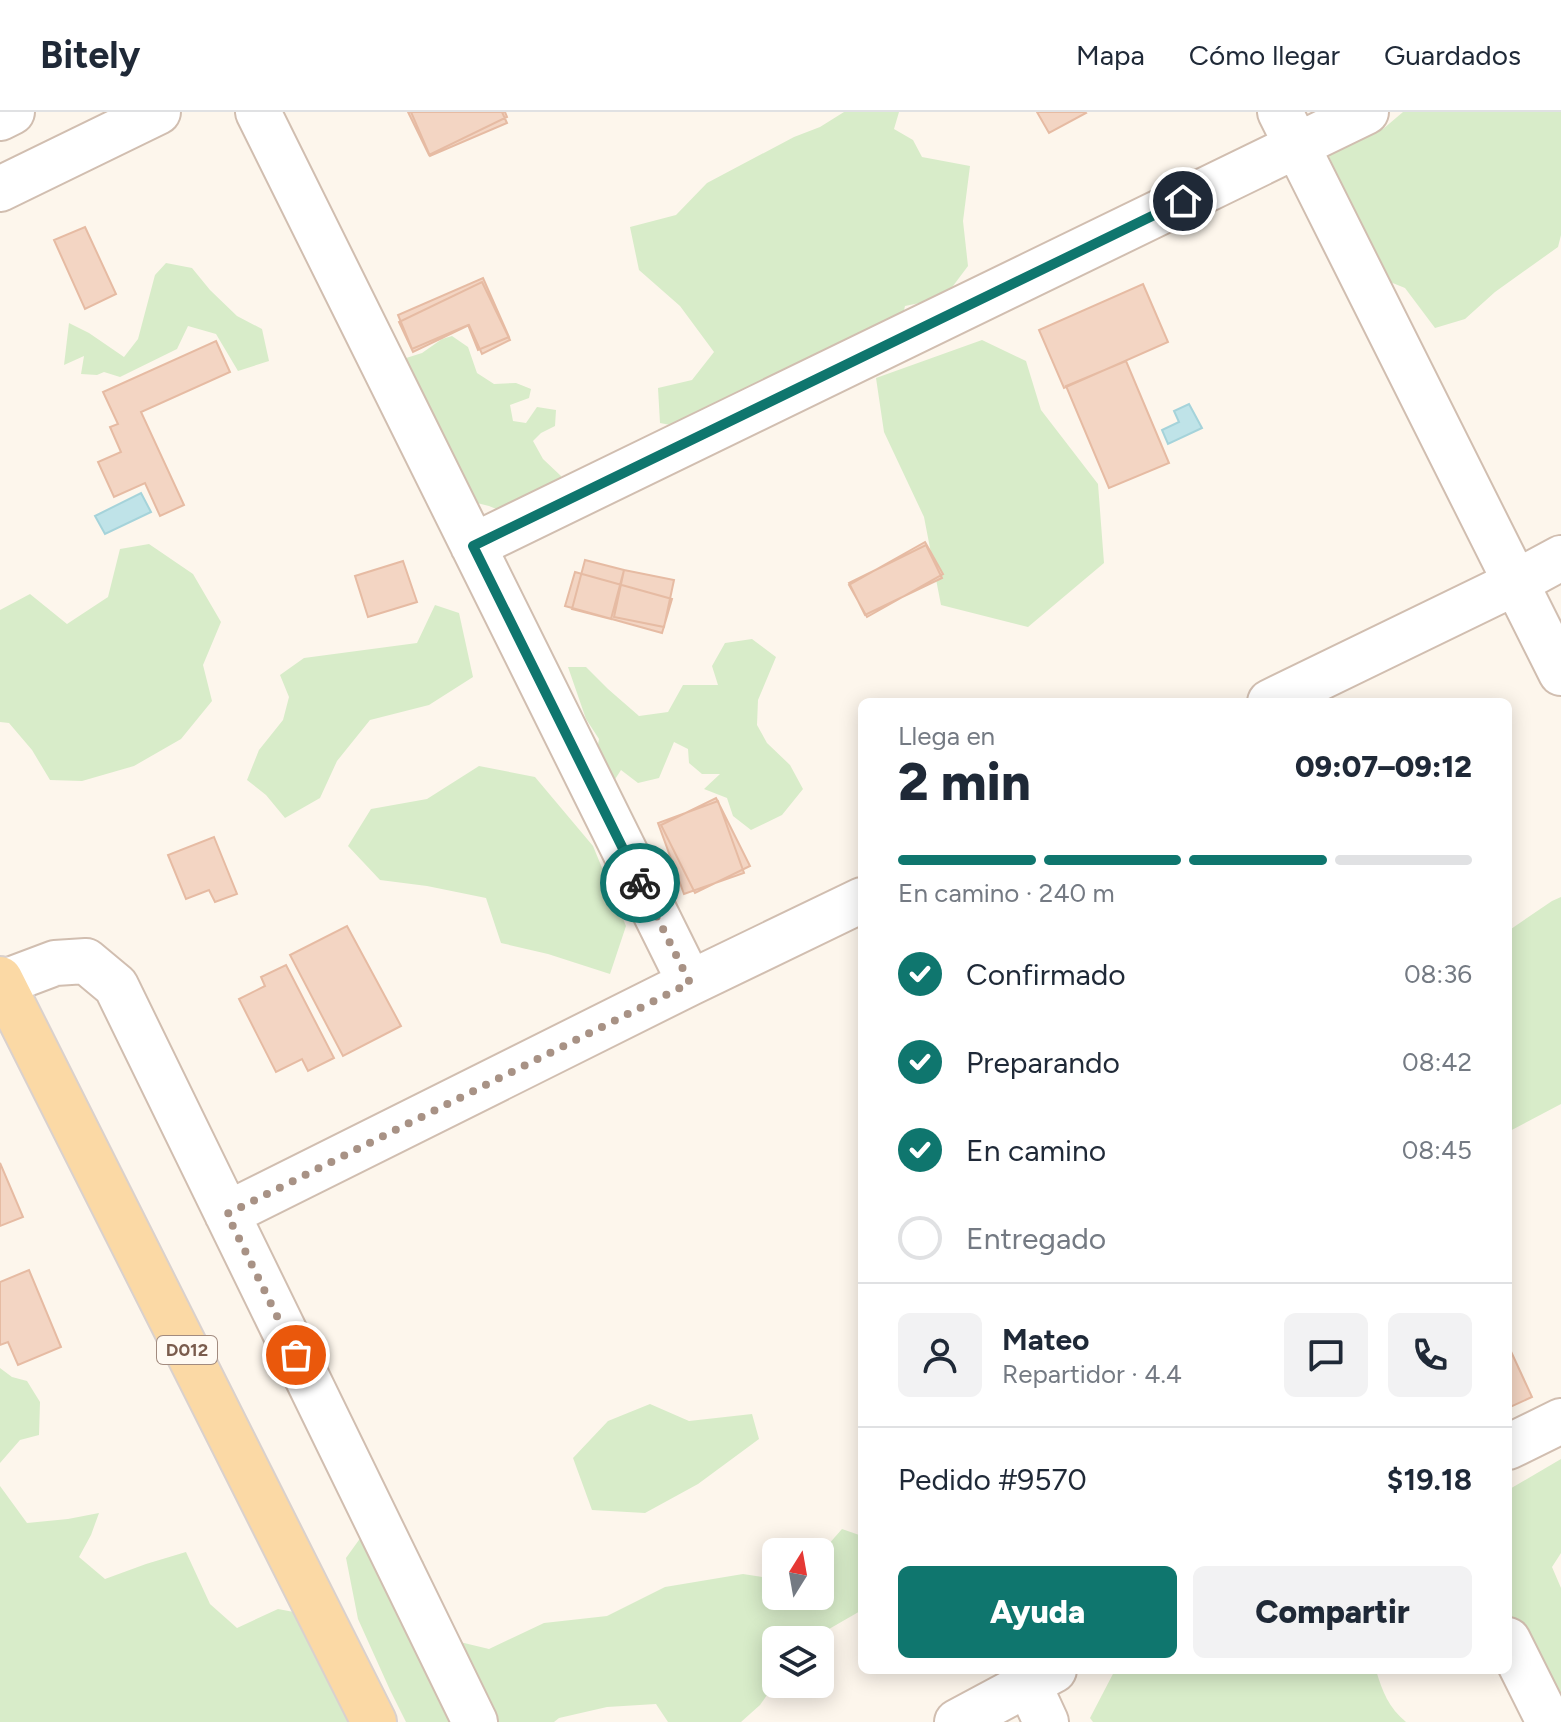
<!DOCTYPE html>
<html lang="es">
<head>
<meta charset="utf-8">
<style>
  body { margin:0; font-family:Figtree,sans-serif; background:#f2f2f3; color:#1f2937; height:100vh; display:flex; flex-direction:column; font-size:30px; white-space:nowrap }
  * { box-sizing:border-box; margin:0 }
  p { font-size:26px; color:#747a83 }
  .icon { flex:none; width:44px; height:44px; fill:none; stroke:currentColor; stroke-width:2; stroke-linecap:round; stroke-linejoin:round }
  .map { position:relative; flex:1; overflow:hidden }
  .drawer { position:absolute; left:858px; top:586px; width:654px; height:976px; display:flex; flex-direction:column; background:#fff; border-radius:12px; box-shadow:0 4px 20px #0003 }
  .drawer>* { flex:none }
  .needle { width:52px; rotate:11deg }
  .fabs { position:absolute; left:762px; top:1426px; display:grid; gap:16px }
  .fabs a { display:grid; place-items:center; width:72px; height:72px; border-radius:12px; background:#fff; box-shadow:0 4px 20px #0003; font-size:40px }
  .pin { position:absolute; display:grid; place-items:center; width:68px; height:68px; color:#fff; margin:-34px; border:4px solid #fff; border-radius:50%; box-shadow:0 2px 8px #0007 }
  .courier { position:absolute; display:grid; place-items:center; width:80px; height:80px; margin:-40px; border:6px solid #0f766e; border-radius:50%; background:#fff; color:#222; box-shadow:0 2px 10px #0007 }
  .overview em { font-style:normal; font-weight:800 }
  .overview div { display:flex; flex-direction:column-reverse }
  .overview { display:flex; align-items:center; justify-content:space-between; height:136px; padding:0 40px }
  h1 { font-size:52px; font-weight:800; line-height:60px }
  .bar { display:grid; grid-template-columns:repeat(4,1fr); gap:12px 8px; align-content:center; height:96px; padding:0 40px }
  .bar i { height:10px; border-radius:6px; background:#e0e1e3 }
  .bar .current { background:#0f766e }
  .bar p { grid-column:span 4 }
  .line { display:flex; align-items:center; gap:20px; padding:0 40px; border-top:2px solid #e0e1e3 }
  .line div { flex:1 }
  .round { display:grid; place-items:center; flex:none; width:84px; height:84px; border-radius:12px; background:#f2f2f3 }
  ol { padding:0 40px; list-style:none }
  li { display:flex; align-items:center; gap:24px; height:88px }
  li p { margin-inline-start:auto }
  li .icon { padding:8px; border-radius:50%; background:#0f766e; color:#fff; stroke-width:4 }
  li:last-child { color:#747a83 }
  li i { width:44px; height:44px; border:4px solid #e0e1e3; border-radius:50% }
  .primary-button { display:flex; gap:16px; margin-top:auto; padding:16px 40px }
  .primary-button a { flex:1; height:92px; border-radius:12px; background:#0f766e; color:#fff; font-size:32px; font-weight:800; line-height:92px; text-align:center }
  .primary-button a+a { background:#f2f2f3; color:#1f2937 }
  header { display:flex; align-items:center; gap:48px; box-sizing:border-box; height:112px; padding:0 40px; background:#fff; border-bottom:2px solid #e0e1e3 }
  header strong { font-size:38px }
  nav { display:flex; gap:44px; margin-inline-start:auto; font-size:28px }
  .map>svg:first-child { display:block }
  .green { fill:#d8ecc9 }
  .water { fill:#bfe3e8; stroke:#a5d3da; stroke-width:2 }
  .building { fill:#f3d5c3; stroke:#e6bba3; stroke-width:2 }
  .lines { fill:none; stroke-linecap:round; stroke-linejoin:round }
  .minor-casing { stroke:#d1beb0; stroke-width:48 }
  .major-casing { stroke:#dad1cd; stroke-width:48 }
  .minor { stroke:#fff; stroke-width:44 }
  .major { stroke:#fbd9a5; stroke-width:44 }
  .done { stroke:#a89285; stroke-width:8; stroke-dasharray:0 14.4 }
  .route { stroke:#0f766e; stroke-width:10 }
  .labels { text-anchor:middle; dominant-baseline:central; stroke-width:8; stroke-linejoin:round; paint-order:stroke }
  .shield { fill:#fffaf3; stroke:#a28b7f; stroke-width:2 }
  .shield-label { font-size:18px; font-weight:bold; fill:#7a5c4d }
</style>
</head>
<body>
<header>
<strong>Bitely</strong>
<nav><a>Mapa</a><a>Cómo llegar</a><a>Guardados</a></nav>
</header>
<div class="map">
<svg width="1561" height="1610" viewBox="0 0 1561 1610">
  <rect width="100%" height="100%" fill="#fdf6ec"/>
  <path class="green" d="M844 0H899L894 17 913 28 922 45 970 54 963 109 968 154 944 186 905 194 897 228 686 316 660 311 658 276 692 268 714 240 680 194 639 158 630 115 676 103 707 71 794 25 820 15Z
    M1403 0H1561V123L1558 135 1495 180 1465 207 1435 216 1405 176 1358 157 1341 77 1328 41 1346 19 1383 17Z
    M166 151 192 156 210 178 237 204 262 217 269 249 238 259 216 222 188 214 177 237 120 265 104 260 97 263 81 262 84 244 64 253 69 211 89 221 124 245 138 227 155 163Z
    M452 224 468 235 477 261 494 272 516 271 531 277 529 286 510 293 513 309 526 311 537 295 556 298 555 314 541 321 533 329 543 347 561 364 560 378 519 406 489 394 469 389 403 247 422 241 442 227Z
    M982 228 1026 249 1041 298 1098 372 1104 451 1028 515 941 493 924 405 884 320 876 266Z
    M149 432 193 462 221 510 203 553 212 589 181 627 134 654 82 669 50 668 32 638 9 611 0 610V498L30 482 67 512 108 485 120 437Z
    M435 493 459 501 473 565 429 593 370 608 337 649 320 686 285 706 266 683 247 668 259 638 283 608 289 585 280 563 304 546 417 531Z
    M752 527 776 545 758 588 757 613 767 631 790 653 803 677 782 703 751 718 733 704 727 686 704 677 720 662H702L689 651 688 637 674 630 659 666 638 671 621 658 610 675 594 656 599 627 586 607 568 555H586L608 577 639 604 668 600 683 573H718L712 554 725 531Z
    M479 654 535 665 593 734 626 814 610 862 548 842 501 831 486 786 427 774 380 768 348 734 371 697 427 687Z
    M1561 785V992L1508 1020V819L1552 789Z
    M0 1256 12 1265 27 1269 40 1290 39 1323 20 1328 0 1351Z
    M650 1292 689 1309 752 1302 759 1327 698 1372 645 1401 592 1398 573 1346 608 1309Z
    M1561 1347V1441L1552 1455 1561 1476V1581H1559L1509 1567 1496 1558H1508V1378Z
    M0 1374 27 1411 68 1407 99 1401 91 1423 79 1445 105 1467 146 1452 186 1440 210 1492 237 1516 278 1497 299 1501 350 1610H0Z
    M374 1407 424 1450 421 1493 435 1524 489 1537 544 1511 607 1504 665 1475 743 1462 776 1467V1484H820V1442L842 1417 862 1424V1498L810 1528H776V1570L760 1593 741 1610H668L656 1592 607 1595 559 1606 554 1610H406L390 1578 358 1507 346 1446Z
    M1115 1558H1376C1382 1579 1389 1596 1406 1610H1093L1090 1606Z"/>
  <path class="water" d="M1189 292 1202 316 1168 332 1162 318 1179 310 1174 299Z
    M141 381 151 400 105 422 95 404Z"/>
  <path class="building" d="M408 0H505L507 5 429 43Z
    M411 0H502L507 11 430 44Z
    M1037 0H1085L1086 1 1049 21Z
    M85 115 116 182 85 197 54 128Z
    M483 166 509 225 478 238 468 213 412 237 398 203Z
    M482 170 510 228 482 242 469 213 413 240 399 210Z
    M1143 172 1168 230 1064 276 1039 218Z
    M216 229 230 260 141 300 184 393 160 404 145 371 114 385 98 350 121 340 110 315 118 312 103 280Z
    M1126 249 1169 351 1109 376 1066 274Z
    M925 430 943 462 867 505 849 473Z
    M926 433 942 466 865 503 849 471Z
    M585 448 624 458 611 507 572 497Z
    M403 449 417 490 368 505 355 464Z
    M624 458 674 468 664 515 614 505Z
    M575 460 672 487 662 521 565 494Z
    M716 686 750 754 695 781 661 713Z
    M718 689 744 761 684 782 658 711Z
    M214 725 237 782 215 790 209 778 186 787 168 743Z
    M347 814 401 914 343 944 290 843Z
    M286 853 334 946 308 959 302 947 276 960 239 887 265 874 261 865Z
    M0 1051 23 1105 0 1114Z
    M29 1158 61 1235 18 1253 8 1230 0 1233V1170Z
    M1508 1233 1532 1285 1508 1296Z"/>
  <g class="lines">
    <defs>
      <path id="minor" d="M258 0 690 871
        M1280 0 1561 561
        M0 6 12 0
        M0 77 158 0
        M473 434 1366 0
        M1270 590 1515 471 1561 446
        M2 871 55 851 86 849 116 874 475 1610
        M227 1102 690 871 862 788
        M1508 1335 1561 1309
        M1508 1528 1549 1610
        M1028 1571 1046 1610
        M957 1610 1054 1558"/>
      <path id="major" d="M0 867 374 1610"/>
    </defs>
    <use href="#minor" class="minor-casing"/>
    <use href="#major" class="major-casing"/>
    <use href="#minor" class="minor"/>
    <use href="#major" class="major"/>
  </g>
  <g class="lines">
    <path class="done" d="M296 1243 227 1102 690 871 640 771"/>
    <path class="route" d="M640 771 473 434 1183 89"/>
  </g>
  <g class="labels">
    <rect class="shield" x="157" y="1224" width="60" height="28" rx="6"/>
    <g class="shield-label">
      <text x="187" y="1238">D012</text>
    </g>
  </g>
</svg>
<div class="fabs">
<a><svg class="needle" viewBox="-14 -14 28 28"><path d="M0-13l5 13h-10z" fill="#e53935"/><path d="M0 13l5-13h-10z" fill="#747a83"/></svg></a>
<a><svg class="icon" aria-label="layers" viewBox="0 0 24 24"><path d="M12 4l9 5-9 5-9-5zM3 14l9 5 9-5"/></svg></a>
</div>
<div class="pin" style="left:296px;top:1243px;background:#ea580c"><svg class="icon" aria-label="bag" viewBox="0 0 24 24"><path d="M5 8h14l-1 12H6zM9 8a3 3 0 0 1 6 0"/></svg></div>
<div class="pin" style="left:1183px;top:89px;background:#1f2937"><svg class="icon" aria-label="home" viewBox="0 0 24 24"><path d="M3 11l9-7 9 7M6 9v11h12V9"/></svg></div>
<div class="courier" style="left:640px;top:771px"><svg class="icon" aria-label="bike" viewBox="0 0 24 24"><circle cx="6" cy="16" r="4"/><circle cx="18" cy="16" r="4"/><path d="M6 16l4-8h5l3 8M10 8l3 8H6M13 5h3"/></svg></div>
<section class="drawer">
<div class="overview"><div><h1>2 min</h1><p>Llega en</p></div><em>09:07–09:12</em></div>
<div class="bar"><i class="current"></i><i class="current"></i><i class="current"></i><i></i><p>En camino · 240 m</p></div>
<ol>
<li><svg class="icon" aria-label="check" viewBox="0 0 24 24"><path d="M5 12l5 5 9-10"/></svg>Confirmado<p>08:36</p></li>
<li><svg class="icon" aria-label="check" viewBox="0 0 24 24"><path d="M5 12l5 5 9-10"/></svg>Preparando<p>08:42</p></li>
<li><svg class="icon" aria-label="check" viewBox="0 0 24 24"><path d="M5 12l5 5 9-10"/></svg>En camino<p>08:45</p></li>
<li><i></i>Entregado</li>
</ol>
<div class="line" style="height:144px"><a class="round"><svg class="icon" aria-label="person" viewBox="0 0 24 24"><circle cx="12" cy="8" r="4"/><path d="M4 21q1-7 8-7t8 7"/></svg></a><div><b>Mateo</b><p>Repartidor · 4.4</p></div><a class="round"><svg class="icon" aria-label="chat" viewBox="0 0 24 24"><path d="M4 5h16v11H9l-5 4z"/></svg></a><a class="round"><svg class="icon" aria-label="phone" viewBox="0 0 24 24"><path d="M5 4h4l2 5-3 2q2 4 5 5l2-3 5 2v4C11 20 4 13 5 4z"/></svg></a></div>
<div class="line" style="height:104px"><div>Pedido #9570</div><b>$19.18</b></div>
<div class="primary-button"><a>Ayuda</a><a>Compartir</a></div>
</section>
</div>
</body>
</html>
